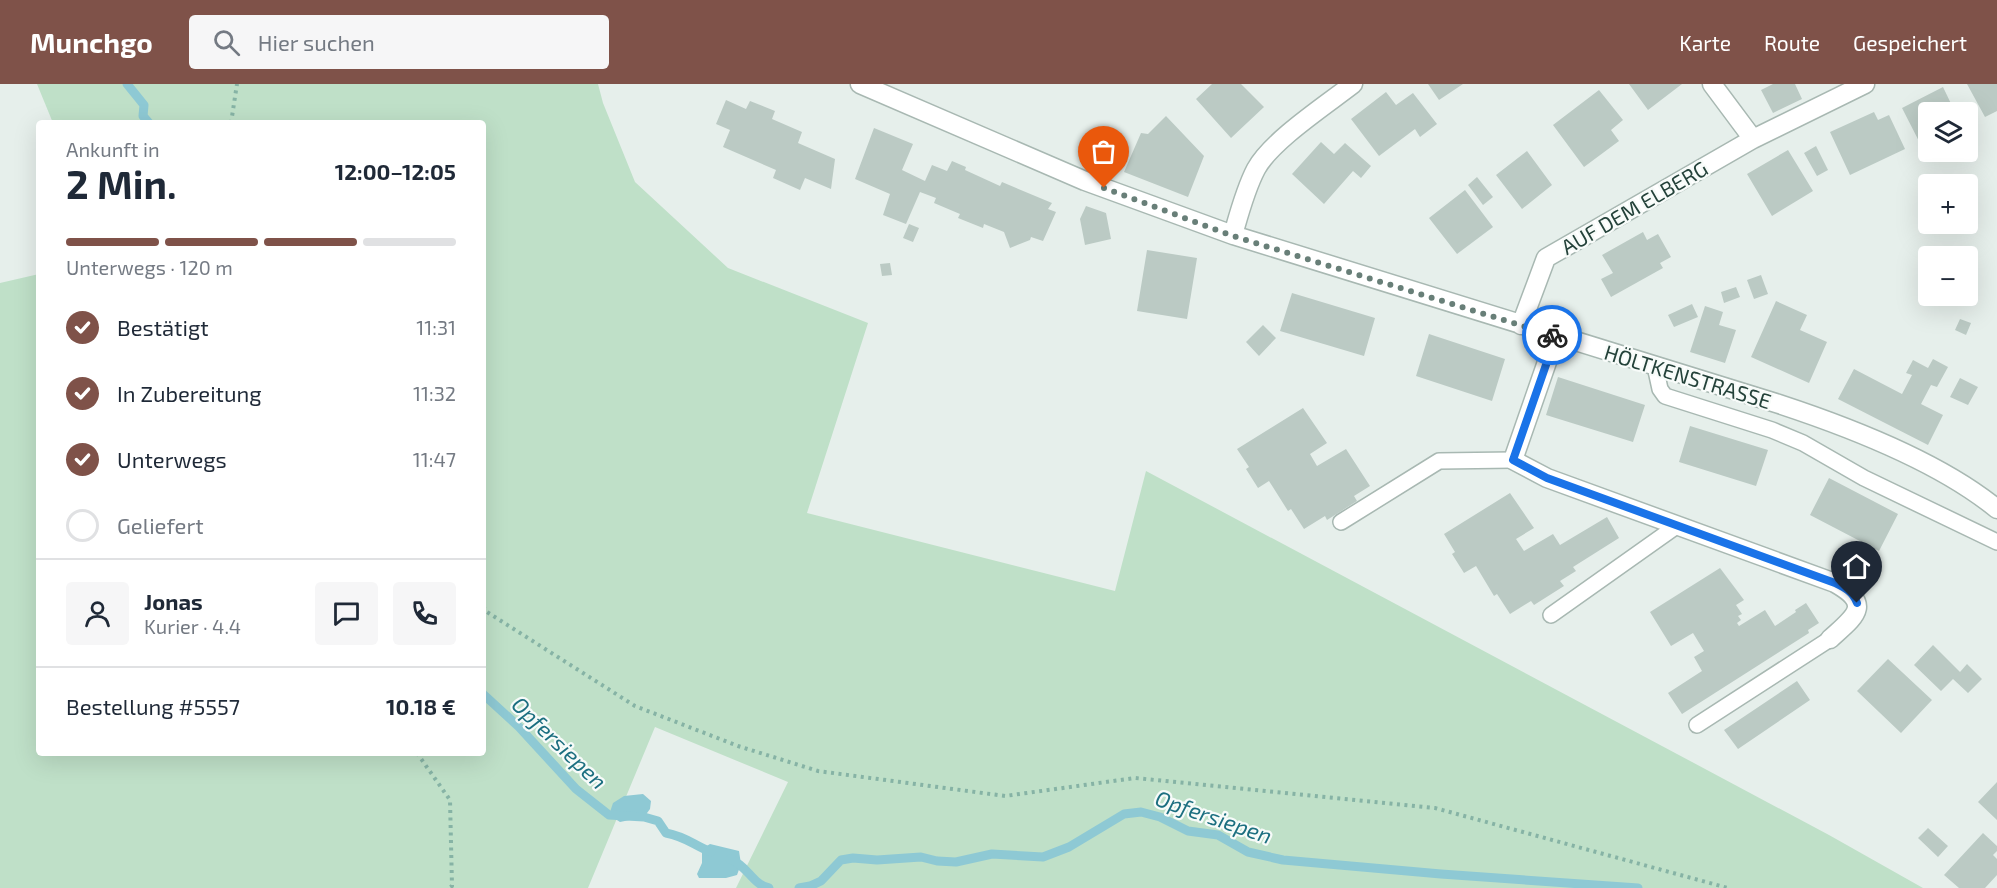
<!DOCTYPE html>
<html lang="de">
<head>
<meta charset="utf-8">
<style>
  body { margin:0; font-family:"Exo 2",sans-serif; background:#f6f6f7; color:#1f2937; height:100vh; display:flex; flex-direction:column; font-size:22px; white-space:nowrap }
  * { box-sizing:border-box; margin:0 }
  p { font-size:20px; color:#747a83 }
  .icon { flex:none; width:33px; height:33px; fill:none; stroke:currentColor; stroke-width:2; stroke-linecap:round; stroke-linejoin:round }
  .map { position:relative; flex:1; overflow:hidden }
  .drawer { position:absolute; left:36px; top:36px; width:450px; height:636px; display:flex; flex-direction:column; background:#fff; border-radius:6px; box-shadow:0 6px 24px #0002 }
  .drawer>* { flex:none }
  .tools { position:absolute; left:1918px; top:18px; display:grid; gap:12px }
  .tools a { display:grid; place-items:center; width:60px; height:60px; border-radius:6px; background:#fff; box-shadow:0 6px 24px #0002; font-size:30px }
  .pin { position:absolute; display:grid; place-items:center; width:51px; height:51px; color:#fff; margin:-62px -26px; border-radius:50% 50% 50% 0; rotate:-45deg; box-shadow:0 0 6px #0007 }
  .pin .icon { rotate:45deg }
  .courier { position:absolute; display:grid; place-items:center; width:60px; height:60px; margin:-30px; border:4px solid #1a73e8; border-radius:50%; background:#fff; color:#222; box-shadow:0 2px 8px #0007 }
  .headline em { font-style:normal; font-weight:700 }
  .headline div { display:flex; flex-direction:column-reverse }
  .headline { display:flex; align-items:center; justify-content:space-between; height:102px; padding:0 30px }
  h1 { font-size:39px; font-weight:700; line-height:45px }
  .bar { display:grid; grid-template-columns:repeat(4,1fr); gap:9px 6px; align-content:center; height:72px; padding:0 30px }
  .bar i { height:8px; border-radius:4px; background:#e0e1e3 }
  .bar .selected { background:#7f5249 }
  .bar p { grid-column:span 4 }
  .line { display:flex; align-items:center; gap:15px; padding:0 30px; border-top:2px solid #e0e1e3 }
  .line div { flex:1 }
  .round { display:grid; place-items:center; flex:none; width:63px; height:63px; border-radius:6px; background:#f6f6f7 }
  ol { padding:0 30px; list-style:none }
  li { display:flex; align-items:center; gap:18px; height:66px }
  li p { margin-inline-start:auto }
  li .icon { padding:6px; border-radius:50%; background:#7f5249; color:#fff; stroke-width:4 }
  li:last-child { color:#747a83 }
  li i { width:33px; height:33px; border:3px solid #e0e1e3; border-radius:50% }
  header { display:flex; align-items:center; gap:36px; box-sizing:border-box; height:84px; padding:0 30px; background:#7f5249; color:#fff }
  header strong { font-size:28px }
  nav { display:flex; gap:33px; margin-inline-start:auto; font-size:21px }
  .search { width:420px; height:54px; background:#f6f6f7; display:flex; align-items:center; gap:15px; box-sizing:border-box; padding:0 21px; border-radius:6px; color:#747a83; font-size:22px }
  .map>svg:first-child { display:block }
  .green { fill:#bfe0c8 }
  .water { fill:#8ec9d4 }
  .lines { fill:none; stroke-linecap:round; stroke-linejoin:round }
  .stream { stroke:#8ec9d4; stroke-width:9 }
  .building { fill:#bbcac4 }
  .service-casing { stroke:#a8b8b2; stroke-width:18 }
  .minor-casing { stroke:#a8b8b2; stroke-width:21 }
  .path { stroke:#86b3a5; stroke-width:4; stroke-dasharray:3 4.5; stroke-linecap:butt }
  .service { stroke:#fff; stroke-width:15 }
  .minor { stroke:#fff; stroke-width:18 }
  .done { stroke:#687f78; stroke-width:6; stroke-dasharray:0 10.8 }
  .route { stroke:#1a73e8; stroke-width:8 }
  .labels { text-anchor:middle; dominant-baseline:central; stroke-width:4.5; stroke-linejoin:round; paint-order:stroke }
  .street-label { font-size:21px; fill:#24423a; stroke:#f7fbf9 }
  .water-label { font-size:22px; font-style:italic; fill:#1c6f80; stroke:#f7fbf9 }
</style>
</head>
<body>
<header>
<strong>Munchgo</strong>
<div class="search"><svg class="icon" aria-label="search" viewBox="0 0 24 24"><circle cx="10" cy="10" r="6"/><path d="M15 15l6 6"/></svg>Hier suchen</div>
<nav><a>Karte</a><a>Route</a><a>Gespeichert</a></nav>
</header>
<div class="map">
<svg width="1997" height="804" viewBox="0 0 1997 804">
  <rect width="100%" height="100%" fill="#e6efeb"/>
  <path class="green" d="M37 0H598L603 19 635 98 728 184 868 239 807 429 1115 507 1146 387 1829 751 1923 804H736L788 698 655 643 588 804H0V199L39 190V669H483V39H53Z"/>
  <path class="water" d="M643 710 651 717 650 725 644 733 620 738 609 731 613 719 624 712Z
    M710 760 739 767 741 780 737 791 726 794H699L697 790 702 779V765Z"/>
  <g class="lines">
    <path class="stream" d="M127 0 144 21 143 32 149 39
      M483 610 519 643 576 705 609 731 644 733 658 737 666 749C687 753 693 761 711 768
      M730 775C748 782 752 800 769 804
      M799 804 810 802 821 797 841 776 853 774 877 776 921 773 937 777 956 778 992 770 1043 773 1069 763 1124 730 1141 728 1160 733 1188 747 1218 751 1248 768 1283 776 1441 790 1638 804"/>
  </g>
  <path class="building" d="M1212 0H1241L1264 23 1231 54 1196 15Z
    M1428 0H1463L1439 16Z
    M1629 0H1682L1648 26Z
    M1773 0H1795L1802 15 1773 29 1761 6Z
    M1967 0H1997V27L1985 33Z
    M1943 3 1955 28 1967 22 1978 43 1968 48V28H1929V68L1925 69 1902 24Z
    M1599 6 1623 36 1611 46 1619 57 1584 83 1553 41Z
    M1386 8 1396 21 1413 9 1437 40 1420 53 1415 45 1379 72 1351 35Z
    M726 16 746 25 750 17 775 27 772 35 802 48 798 59 835 75 831 105 805 94 800 106 773 94 776 86 723 63 730 46 716 40Z
    M1874 28 1878 36 1889 31 1905 65 1850 91 1830 48Z
    M1166 32 1204 72 1188 113 1124 88 1141 49 1148 50Z
    M874 44 913 60 902 86 925 97 932 81 947 87 952 77 966 83 965 86 1000 102 1002 98 1052 119 1048 125 1056 128 1043 157 1031 153 1030 156 1010 164 1004 148 984 140 983 144 958 134 960 130 934 119 936 114 920 108 906 140 883 131 890 110 855 95Z
    M1321 58 1334 70 1345 59 1371 82 1361 94 1353 87 1324 120 1292 90Z
    M1816 62 1828 86 1817 92 1804 69Z
    M1788 66 1813 107 1772 132 1747 90Z
    M1527 67 1552 101 1522 125 1496 91Z
    M1477 93 1493 113 1483 121 1468 101Z
    M1465 106 1493 143 1457 170 1429 134Z
    M1086 122 1106 129 1111 155 1085 161 1080 135Z
    M909 140 919 144 913 158 903 154Z
    M1643 148 1647 156 1658 150 1671 173 1660 179 1663 184 1611 213 1601 195 1613 189 1602 171Z
    M1147 166 1197 174 1187 235 1137 227Z
    M890 179 892 191 882 192 880 180Z
    M1761 191 1768 210 1754 215 1747 196Z
    M1736 203 1740 213 1724 219 1721 208Z
    M1292 209 1375 234 1364 272 1280 247Z
    M1776 217 1807 231 1800 246 1827 258 1809 299 1751 273Z
    M1692 220 1698 233 1674 243 1668 231Z
    M1705 222 1723 228 1719 241 1736 246 1725 279 1690 268Z
    M1960 235 1971 239 1966 251 1955 246Z
    M1263 241 1276 254 1259 272 1246 258Z
    M1429 250 1505 275 1492 317 1416 292Z
    M1933 275 1948 283 1937 303 1931 301 1921 320 1943 331 1928 361 1838 315 1854 285 1902 310 1912 291 1906 289 1913 276 1928 284Z
    M1558 293 1645 321 1633 358 1546 331Z
    M1960 294 1978 303 1968 321 1950 313Z
    M1303 324 1327 359 1310 370 1317 382 1346 365 1370 402 1354 412 1357 417 1327 436 1325 432 1304 445 1291 425 1288 427 1269 397 1258 404 1246 385 1249 383 1237 365Z
    M1690 342 1768 366 1756 402 1679 378Z
    M1829 394 1898 430 1879 467 1810 431Z
    M1510 409 1534 444 1516 455 1524 467 1553 450 1560 461 1607 433 1619 454 1573 483 1576 487 1560 497 1564 502 1534 521 1531 517 1510 530 1497 510 1494 512 1476 482 1464 489 1452 470 1455 468 1444 450Z
    M1720 484 1744 516 1736 521 1742 530 1738 532 1741 536 1737 539 1739 542 1765 526 1775 542 1796 528 1795 526 1806 519 1819 539 1808 546 1809 549 1682 630 1668 609 1702 587 1694 573 1704 567 1693 549 1671 562 1650 528Z
    M1933 561 1960 588 1967 580 1982 595 1968 609 1953 595 1941 607 1914 581Z
    M1888 575 1932 616 1901 649 1857 607Z
    M1797 597 1810 616 1738 665 1724 646Z
    M1997 698V736L1978 718Z
    M1928 744 1948 762 1938 773 1918 754Z
    M1983 749 1997 762V767L1993 771 1997 775V791L1985 804H1959L1944 791Z"/>
  <g class="lines">
    <defs>
      <path id="service" d="M1655 282 1660 305 1665 312 1772 346 1803 359 1864 394 1997 458
        M1341 438 1439 377 1513 376
        M1551 531 1678 441
        M1697 641 1830 555"/>
      <path id="minor" d="M860 0 1085 97 1233 151 1779 320C1849 343 1940 378 1997 425
        M1712 0 1753 55
        M1233 151C1239 130 1245 106 1256 85 1271 57 1326 21 1353 0
        M1521 241 1546 174 1753 55 1865 0
        M1556 252 1513 376 1547 394 1835 499C1874 521 1854 533 1830 555"/>
    </defs>
    <use href="#service" class="service-casing"/>
    <use href="#minor" class="minor-casing"/>
    <path class="path" d="M231 39 237 0
      M483 522 487 528 635 622 738 662 818 687 1005 712 1135 694 1435 724 1728 804
      M417 669 450 716 452 802 449 804"/>
    <use href="#service" class="service"/>
    <use href="#minor" class="minor"/>
  </g>
  <g class="lines">
    <path class="done" d="M1104 104 1233 152 1552 251"/>
    <path class="route" d="M1552 251 1556 252 1513 376 1547 394 1835 499C1845 504 1853 508 1857 519"/>
  </g>
  <g class="labels">
    <g class="street-label">
      <text transform="translate(1634 123) rotate(-30)">AUF DEM ELBERG</text>
      <text transform="translate(1688 292) rotate(17)">HÖLTKENSTRASSE</text>
    </g>
    <g class="water-label">
      <text transform="translate(560 658) rotate(44)">Opfersiepen</text>
      <text transform="translate(1214 732) rotate(19)">Opfersiepen</text>
    </g>
  </g>
</svg>
<div class="tools">
<a><svg class="icon" aria-label="layers" viewBox="0 0 24 24"><path d="M12 4l9 5-9 5-9-5zM3 14l9 5 9-5"/></svg></a>
<a>+</a>
<a>−</a>
</div>
<div class="pin" style="left:1104px;top:104px;background:#ea580c"><svg class="icon" aria-label="bag" viewBox="0 0 24 24"><path d="M5 8h14l-1 12H6zM9 8a3 3 0 0 1 6 0"/></svg></div>
<div class="pin" style="left:1857px;top:519px;background:#1f2937"><svg class="icon" aria-label="home" viewBox="0 0 24 24"><path d="M3 11l9-7 9 7M6 9v11h12V9"/></svg></div>
<div class="courier" style="left:1552px;top:251px"><svg class="icon" aria-label="bike" viewBox="0 0 24 24"><circle cx="6" cy="16" r="4"/><circle cx="18" cy="16" r="4"/><path d="M6 16l4-8h5l3 8M10 8l3 8H6M13 5h3"/></svg></div>
<section class="drawer">
<div class="headline"><div><h1>2 Min.</h1><p>Ankunft in</p></div><em>12:00–12:05</em></div>
<div class="bar"><i class="selected"></i><i class="selected"></i><i class="selected"></i><i></i><p>Unterwegs · 120 m</p></div>
<ol>
<li><svg class="icon" aria-label="check" viewBox="0 0 24 24"><path d="M5 12l5 5 9-10"/></svg>Bestätigt<p>11:31</p></li>
<li><svg class="icon" aria-label="check" viewBox="0 0 24 24"><path d="M5 12l5 5 9-10"/></svg>In Zubereitung<p>11:32</p></li>
<li><svg class="icon" aria-label="check" viewBox="0 0 24 24"><path d="M5 12l5 5 9-10"/></svg>Unterwegs<p>11:47</p></li>
<li><i></i>Geliefert</li>
</ol>
<div class="line" style="height:108px"><a class="round"><svg class="icon" aria-label="person" viewBox="0 0 24 24"><circle cx="12" cy="8" r="4"/><path d="M4 21q1-7 8-7t8 7"/></svg></a><div><b>Jonas</b><p>Kurier · 4.4</p></div><a class="round"><svg class="icon" aria-label="chat" viewBox="0 0 24 24"><path d="M4 5h16v11H9l-5 4z"/></svg></a><a class="round"><svg class="icon" aria-label="phone" viewBox="0 0 24 24"><path d="M5 4h4l2 5-3 2q2 4 5 5l2-3 5 2v4C11 20 4 13 5 4z"/></svg></a></div>
<div class="line" style="height:78px"><div>Bestellung #5557</div><b>10.18 €</b></div>
</section>
</div>
</body>
</html>
